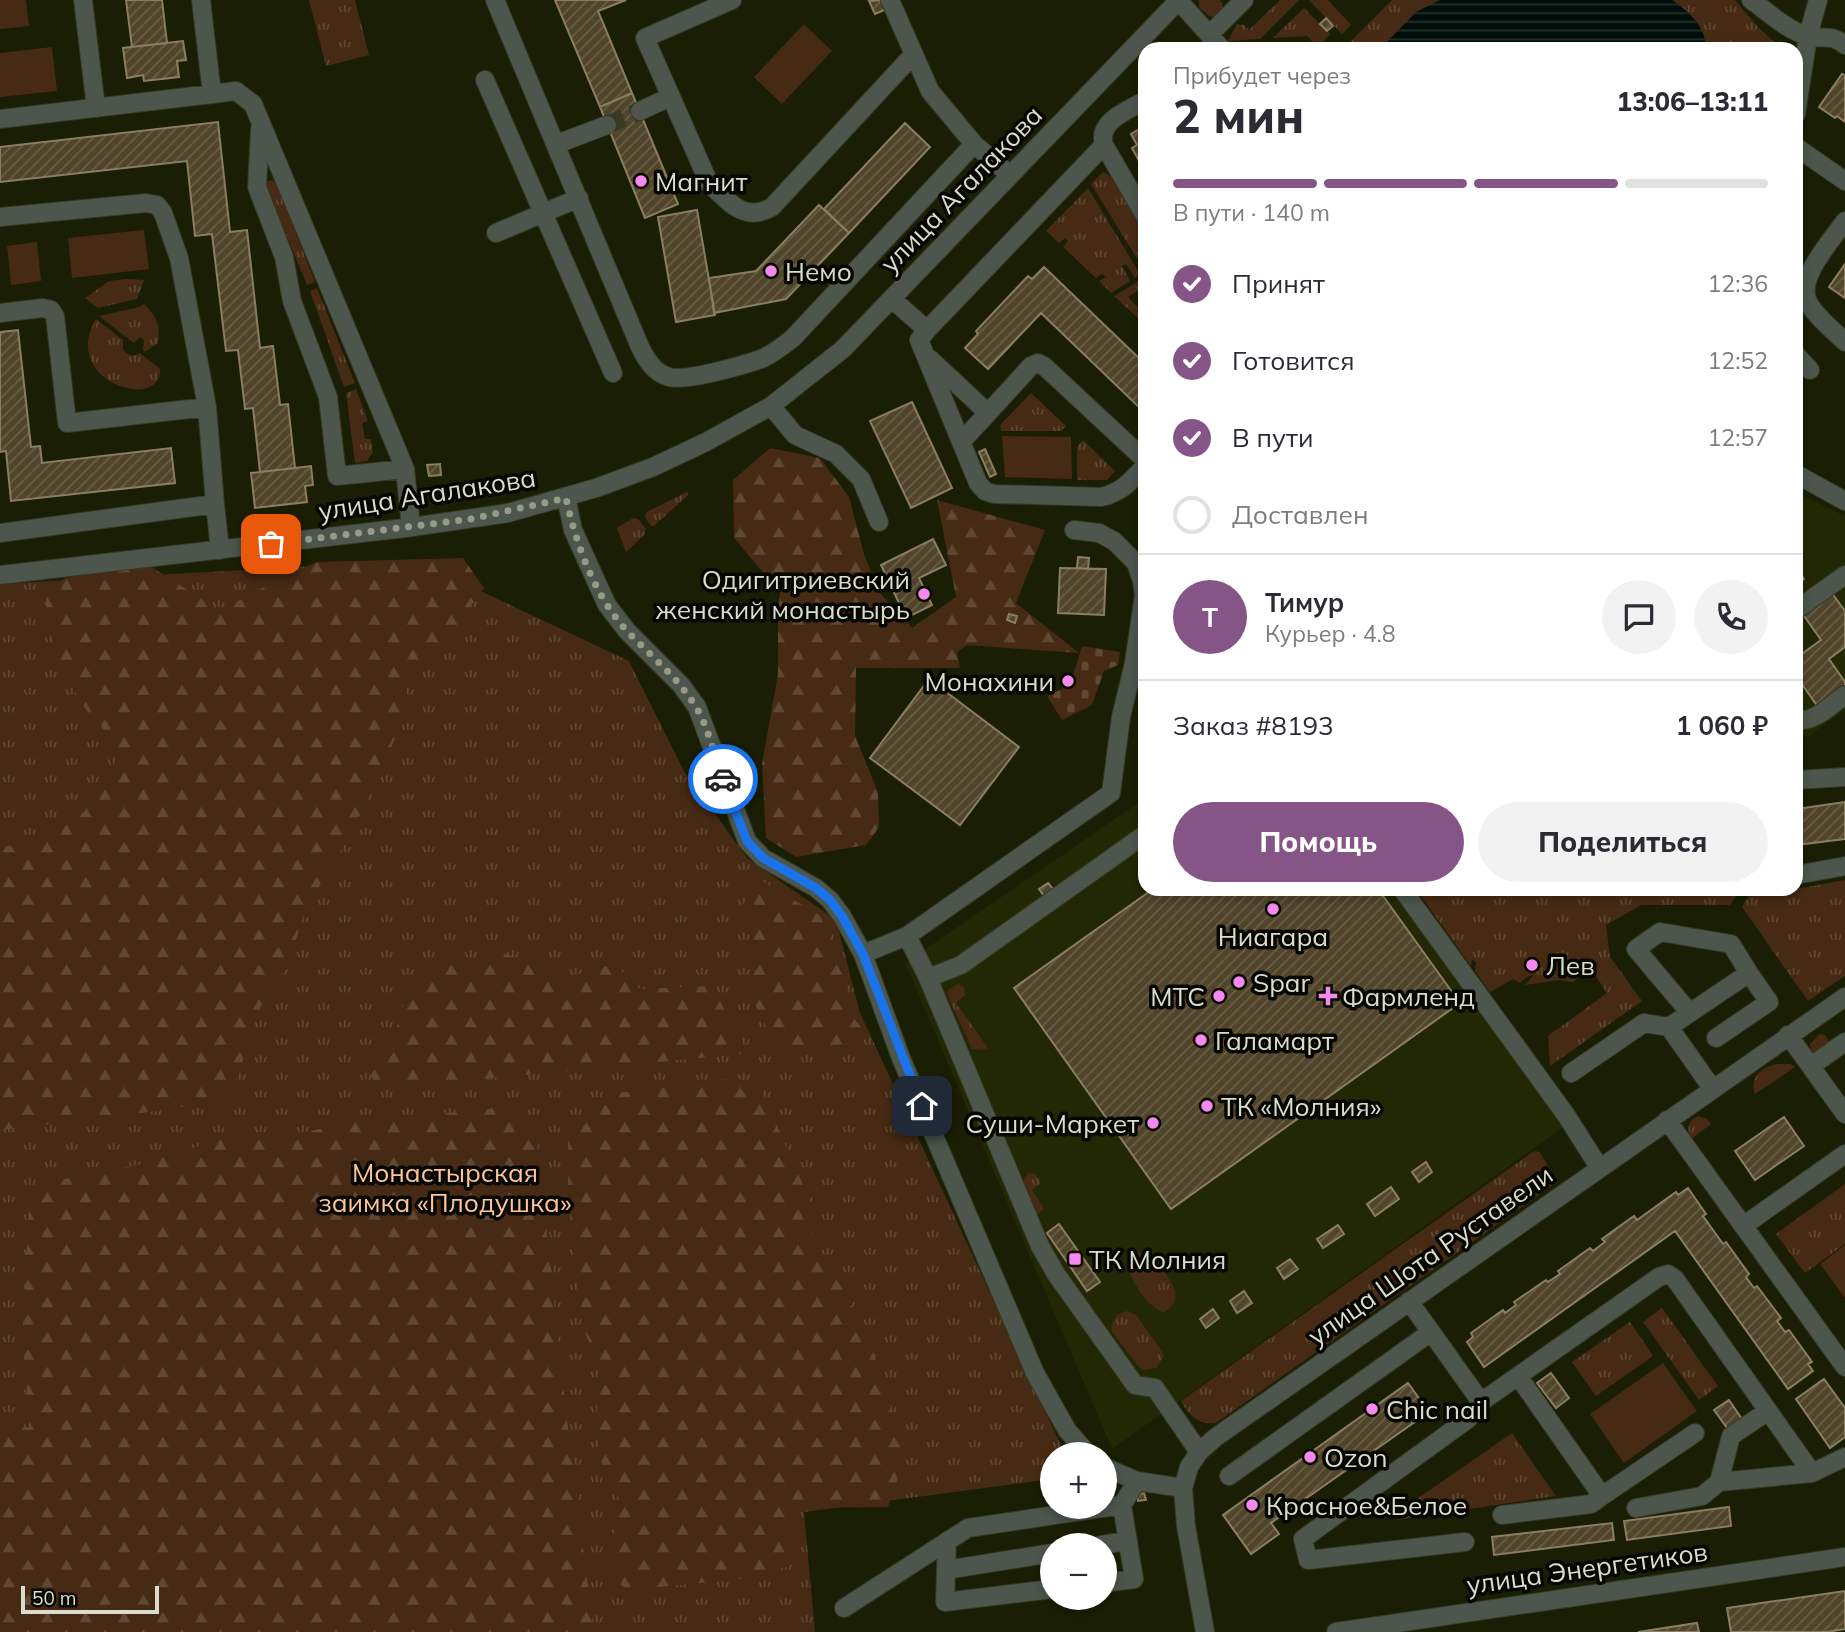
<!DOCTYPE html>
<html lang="ru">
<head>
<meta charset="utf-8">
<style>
  body { margin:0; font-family:Mulish,sans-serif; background:#f2f2f3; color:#2b2b33; height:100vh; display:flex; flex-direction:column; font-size:26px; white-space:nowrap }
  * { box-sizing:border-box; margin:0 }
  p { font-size:23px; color:#7c7c81 }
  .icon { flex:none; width:38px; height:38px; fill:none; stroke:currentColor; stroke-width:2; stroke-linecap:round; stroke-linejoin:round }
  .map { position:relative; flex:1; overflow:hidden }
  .side { position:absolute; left:1138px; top:42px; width:665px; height:854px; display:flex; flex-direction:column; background:#fff; border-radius:21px; box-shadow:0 4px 10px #0003 }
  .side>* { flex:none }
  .buttons { position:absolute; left:1040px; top:1442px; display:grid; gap:14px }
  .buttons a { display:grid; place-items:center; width:77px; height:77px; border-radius:50%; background:#fff; box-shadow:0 4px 10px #0003; font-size:35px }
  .scale { position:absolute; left:21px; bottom:18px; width:138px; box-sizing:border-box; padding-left:7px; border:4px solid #daddcd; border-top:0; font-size:19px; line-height:24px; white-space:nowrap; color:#daddcd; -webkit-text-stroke:5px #060701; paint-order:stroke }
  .pin { position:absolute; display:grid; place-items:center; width:60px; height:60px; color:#fff; margin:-30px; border-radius:14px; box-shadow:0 4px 10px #0006 }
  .courier { position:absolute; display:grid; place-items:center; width:70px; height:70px; margin:-35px; border:5px solid #1a73e8; border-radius:50%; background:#fff; color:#222; box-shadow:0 2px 9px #0007 }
  .summary em { font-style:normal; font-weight:800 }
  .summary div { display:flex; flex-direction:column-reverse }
  .summary { display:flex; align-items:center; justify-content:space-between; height:119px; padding:0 35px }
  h1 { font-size:46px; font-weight:800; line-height:52px }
  .bar { display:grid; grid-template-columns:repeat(4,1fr); gap:10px 7px; align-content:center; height:84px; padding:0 35px }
  .bar i { height:9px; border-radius:5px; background:#e1e1e2 }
  .bar .current { background:#865588 }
  .bar p { grid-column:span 4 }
  .line { display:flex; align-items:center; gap:18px; padding:0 35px; border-top:2px solid #e1e1e2 }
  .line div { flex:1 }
  .round { display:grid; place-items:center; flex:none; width:74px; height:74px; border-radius:37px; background:#f2f2f3 }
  ol { padding:0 35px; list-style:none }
  li { display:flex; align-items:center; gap:21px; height:77px }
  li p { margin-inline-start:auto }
  li .icon { padding:7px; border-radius:50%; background:#865588; color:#fff; stroke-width:4 }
  li:last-child { color:#7c7c81 }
  li i { width:38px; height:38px; border:4px solid #e1e1e2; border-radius:50% }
  .primary-button { display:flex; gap:14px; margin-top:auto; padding:14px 35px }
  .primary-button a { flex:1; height:80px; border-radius:42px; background:#865588; color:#fff; font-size:28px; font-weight:800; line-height:80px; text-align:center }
  .primary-button a+a { background:#f2f2f3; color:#2b2b33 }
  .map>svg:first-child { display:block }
  .built { fill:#222704 }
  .grass { fill:url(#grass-tufts) }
  .forest { fill:url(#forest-firs) }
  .cemetery { fill:url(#cemetery-stones) }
  .pitch { fill:#472a13 }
  .water { fill:url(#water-rules) }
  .building { fill:url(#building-hatch); stroke:#8a7e61; stroke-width:2 }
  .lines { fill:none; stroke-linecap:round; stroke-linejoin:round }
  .minor-tunnel { stroke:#373b22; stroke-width:18; stroke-dasharray:18 9; stroke-linecap:butt }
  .minor-casing { stroke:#353920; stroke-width:20 }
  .minor { stroke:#4c564d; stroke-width:18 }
  .done { stroke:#979a87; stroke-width:7; stroke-dasharray:0 12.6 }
  .route { stroke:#1a73e8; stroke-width:9 }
  .poi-dot { fill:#f589ef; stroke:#060701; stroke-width:2.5 }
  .labels { text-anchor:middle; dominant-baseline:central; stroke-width:7; stroke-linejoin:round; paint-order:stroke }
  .poi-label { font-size:26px; fill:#daddcd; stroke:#060701; text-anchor:start }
  .street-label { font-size:26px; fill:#daddcd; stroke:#060701 }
  .park-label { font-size:26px; fill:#fdc499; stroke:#060701 }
</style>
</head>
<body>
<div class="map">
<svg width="1845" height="1632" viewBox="0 0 1845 1632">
  <defs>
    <pattern id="grass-tufts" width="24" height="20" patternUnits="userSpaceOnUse" patternTransform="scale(1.75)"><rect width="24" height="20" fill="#472a13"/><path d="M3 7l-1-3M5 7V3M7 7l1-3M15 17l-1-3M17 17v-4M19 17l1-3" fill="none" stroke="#614834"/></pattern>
    <pattern id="forest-firs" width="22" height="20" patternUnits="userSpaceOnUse" patternTransform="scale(1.75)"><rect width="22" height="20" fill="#472a13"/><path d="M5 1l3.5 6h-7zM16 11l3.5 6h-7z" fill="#614834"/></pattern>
    <pattern id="cemetery-stones" width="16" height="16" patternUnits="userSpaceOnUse" patternTransform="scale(1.75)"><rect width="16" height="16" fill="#472a13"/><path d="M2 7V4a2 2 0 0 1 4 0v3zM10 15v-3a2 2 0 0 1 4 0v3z" fill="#614834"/></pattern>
    <pattern id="water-rules" width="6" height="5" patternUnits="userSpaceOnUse" patternTransform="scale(1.75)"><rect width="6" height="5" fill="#000e0a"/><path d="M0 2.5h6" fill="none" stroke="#25312c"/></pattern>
    <pattern id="building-hatch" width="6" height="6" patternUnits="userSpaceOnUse" patternTransform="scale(1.75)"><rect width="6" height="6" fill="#50452a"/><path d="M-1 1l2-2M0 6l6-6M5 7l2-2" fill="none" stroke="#695f48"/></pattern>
  </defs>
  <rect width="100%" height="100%" fill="#1a1e04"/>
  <path class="built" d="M1796 492 1845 516V710L1807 737 1796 732Z
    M1144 799V889H1392L1564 1127 1112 1449 905 963Z"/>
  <path class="grass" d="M309 0H355L369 55 326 66Z
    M1199 0H1220L1223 5 1219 16 1210 17 1199 7Z
    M1280 0H1299L1260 39 1228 41 1237 24 1244 25 1249 30Z
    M1309 0H1328L1351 25 1342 34Z
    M1392 0H1735L1758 27 1782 49H1343Z
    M1304 8 1330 34 1318 47 1307 36 1273 38Z
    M1287 42V49H1249L1247 46 1235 49 1232 47Z
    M1103 172 1112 177 1144 232V270L1091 184Z
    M272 180 277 184 315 282 307 285 267 188V182Z
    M1088 188 1140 274 1135 278 1126 264 1122 266 1130 281 1111 293 1099 281 1106 277 1102 274 1096 278 1063 247 1068 241 1065 238 1059 243 1046 231Z
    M127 279 144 280 137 299 98 308 85 298 109 281Z
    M1141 280 1144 287 1128 297 1144 314 1140 320 1114 296Z
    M317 288 355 383 344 387 310 291Z
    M144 304C156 315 161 327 158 343L145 352 143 350 144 340 140 337 134 343 99 316 139 307Z
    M96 319 123 340V349C127 356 134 357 140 353L160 369C161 413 59 381 96 319Z
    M356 389 368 421 362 423 365 439H371L373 452 367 461 355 463 346 393Z
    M1031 393 1066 426 1061 431H1001L1000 425Z
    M1083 440 1115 471 1107 480H1077V447Z
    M687 492 689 494 654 526H651L645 517 647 512Z
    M633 518 638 519 646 529 644 535 626 552 617 528Z
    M415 560 629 661 684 771 747 858 836 920 860 1013 1065 1454H1052V1479L804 1512 815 1632H0V584Z
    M1845 880V976L1808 1001 1742 907 1752 889H1796Z
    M1416 889H1742L1730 905H1641L1606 925 1610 957 1642 1001 1550 1066 1548 1036 1607 993 1586 961 1579 965V977L1573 982 1559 980 1525 985 1534 975 1528 976 1520 983 1513 979 1490 992 1475 971 1476 962 1472 959 1471 966Z
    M958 984 964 987 965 995 956 1003 988 1048 982 1050 972 1049 948 997V990Z
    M1820 1034 1825 1035 1832 1046 1816 1056 1811 1051 1810 1044Z
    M1777 1064H1790L1795 1067 1755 1094C1749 1078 1762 1067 1777 1064Z
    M1698 1116 1707 1119 1711 1124 1691 1139C1686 1128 1688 1122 1698 1116Z
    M1534 1151 1540 1152 1557 1182 1216 1423C1200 1426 1188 1415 1181 1401Z
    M1028 1173 1035 1174 1041 1183 1032 1190 1044 1209 1037 1214 1022 1182Z
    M1845 1184V1244L1805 1273 1776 1234Z
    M1135 1252 1151 1255C1163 1272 1191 1297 1164 1312 1151 1312 1125 1274 1128 1261Z
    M1662 1308 1718 1386 1699 1400 1643 1322Z
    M1127 1311 1136 1315 1162 1351 1163 1358 1156 1368 1144 1370 1139 1367 1112 1332 1111 1326 1117 1315Z
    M1630 1322 1653 1356 1596 1396 1572 1362Z
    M1512 1433 1556 1496 1397 1520 1394 1515Z"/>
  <path class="forest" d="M770 448 820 458 849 497 864 554 879 592 912 628 956 597 937 500 1045 530 1016 603 1079 653 967 645 957 652 960 668H856L855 736 878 792 879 827 866 845 796 857 766 838 762 764 778 674V617L780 593 734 538 733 480Z
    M463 558 484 588 441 647 407 688 402 723 353 830 306 908 288 965 261 1006 230 1098 157 1111 0 1130V844L8 847 84 812 122 751 80 702 53 645 45 592 65 578 147 564 220 611 271 583 317 562Z
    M758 879 826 919 847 985 845 1008 861 1027V1042L803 1052 777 1049 750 994 756 951 743 905Z
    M503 953 569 977 614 964 639 989 712 986 741 1041V1054L377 1089 368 1068 393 1041 407 990 427 963Z
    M738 1078 763 1094 812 1205V1240L832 1266 872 1348 906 1453 888 1507 794 1508 790 1566 742 1579 627 1590 614 1579 610 1551 621 1499 606 1489 596 1428 599 1364 583 1328 568 1199V1140L618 1093Z
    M514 1107 528 1126 537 1144 569 1437 593 1624 584 1632H7L3 1628 0 1604V1389L3 1429 30 1427 22 1338 29 1205 49 1182 141 1164 224 1138 282 1137 352 1122Z"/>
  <path class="cemetery" d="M1082 646 1120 652 1118 665 1104 671 1092 705 1062 720 1047 696 1070 685Z"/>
  <path class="pitch" d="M0 0H26L29 26 0 29Z
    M804 24 832 51 782 104 754 77Z
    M52 47 57 91 0 97V53Z
    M144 230 149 269 72 278 68 238Z
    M37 242 41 281 11 285 7 246Z
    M1002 436 1071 437 1072 479 1005 477Z
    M1845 1245V1298L1820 1264Z
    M1663 1363 1697 1411 1624 1463 1590 1414Z"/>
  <path class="water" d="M1440 0H1672C1689 11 1706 27 1706 49H1380L1416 12Z"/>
  <path class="building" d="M126 0H162L167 43 132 47Z
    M555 0H626L598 11 632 93 600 107Z
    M884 0 887 9 875 14 869 1Z
    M1326 18 1333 26 1327 31 1320 24Z
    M183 41 186 60 177 61 179 77 144 81 143 75 127 78 123 48Z
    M1842 74 1845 75V122L1837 116 1835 118 1819 107Z
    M632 93 678 204 645 218 600 107Z
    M218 122 230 232 247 230 260 348 273 346 280 405 288 404 295 468 260 472 253 408 245 409 238 350 226 351 212 234 195 236 187 161 0 182V147Z
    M905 123 930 147 849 233 824 209Z
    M1144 126V170L1132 148 1137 145 1131 134Z
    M819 205 849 233 786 299 714 313 709 278 756 271Z
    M697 210 715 315 676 322 658 217Z
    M1845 264V298L1829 287Z
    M1044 267 1144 363V412L1041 313 988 369 965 348 978 334 976 331 1028 276 1032 279Z
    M18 330 31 447 40 446 42 463 171 448 175 483 11 501 6 451 0 452V332Z
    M912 402 952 488 911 508 870 421Z
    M985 449 996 474 990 477 979 452Z
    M440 464 441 475 429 476 427 465Z
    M311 466 313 485 305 486 307 502 255 508 251 473Z
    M933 539 946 565 919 578 932 605 906 618 881 565Z
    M1078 557 1089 558 1088 569 1077 568Z
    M1796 567 1804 579 1796 585Z
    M1060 568 1106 569 1104 615 1058 613Z
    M1831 592 1845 611V647L1829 659 1845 682V688L1818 707 1799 680 1796 682V658L1821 640 1802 613Z
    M1009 614 1017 616 1015 623 1007 620Z
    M929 679 1019 747 960 825 870 758Z
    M1845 802V839L1796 845V809Z
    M1048 883 1053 889 1044 896 1039 889Z
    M1153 889H1378L1460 1003 1171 1209 1014 988Z
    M1784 1117 1804 1146 1755 1180 1735 1151Z
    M1426 1162 1432 1172 1419 1182 1412 1172Z
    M1391 1187 1399 1199 1375 1216 1367 1204Z
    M1688 1188 1706 1214 1703 1216 1723 1244 1726 1242 1749 1274 1746 1277 1754 1288 1757 1286 1781 1318 1777 1321 1785 1332 1789 1330 1812 1362 1808 1364 1813 1371 1788 1389 1675 1231 1484 1367 1467 1342 1473 1337 1471 1333 1503 1310 1505 1313 1516 1305 1514 1302 1546 1280 1548 1282 1560 1274 1558 1271 1590 1248 1593 1251 1605 1242 1602 1239 1634 1216 1637 1220 1676 1192 1678 1195Z
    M1059 1224 1100 1282 1087 1291 1047 1233Z
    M1338 1225 1344 1234 1323 1248 1317 1239Z
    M1290 1259 1298 1269 1284 1279 1277 1268Z
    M1244 1291 1252 1303 1237 1313 1230 1301Z
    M1213 1309 1219 1318 1206 1328 1200 1319Z
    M1551 1373 1569 1398 1556 1408 1537 1383Z
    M1824 1379 1845 1408V1437L1830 1448 1796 1399Z
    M1408 1383 1429 1412 1271 1523 1279 1534 1251 1554 1223 1515Z
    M1729 1400 1744 1422 1730 1432 1714 1410Z
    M1144 1493 1146 1500 1138 1501 1137 1494Z
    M1729 1507 1731 1526 1627 1540 1624 1521Z
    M1612 1523 1614 1540 1494 1555 1492 1537Z
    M1845 1591V1629L1827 1632H1731L1727 1608Z
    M1697 1623 1699 1632H1638Z"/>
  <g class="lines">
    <path class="minor-tunnel" d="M607 125 640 111"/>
    <defs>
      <path id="minor" d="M83 0 96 108
        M201 0 212 94 236 91 253 104 405 469 411 527
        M495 0 640 347C646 359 654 373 669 377 685 382 744 365 761 359 773 354 783 346 793 338L974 144
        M732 0 645 38 709 183C729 202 744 223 772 207L913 55
        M890 0 930 91 974 144 1010 175
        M1178 0 1222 49
        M1751 0C1768 12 1788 31 1808 36 1824 40 1830 33 1845 45
        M1210 34 1244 0
        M485 80 613 373
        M640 111 670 97
        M1796 114 1808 36 1818 0
        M0 119 212 94
        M260 129 257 187 284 257 292 301 328 397 337 476 405 469
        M557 144 607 125
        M1104 145 1144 214
        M1796 147 1845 181
        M0 217 146 203 157 205 163 213 179 258 207 407 215 504
        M1845 221C1832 240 1796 278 1808 302 1816 317 1833 330 1845 342
        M496 233 579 198
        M892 299 927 330 919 340 978 483 985 491 994 494 1101 497C1121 493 1131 481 1144 467
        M0 313 43 308 51 310 55 316 67 423 207 407
        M927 330 1104 145C1097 121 1127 111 1144 101
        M1796 355 1810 370
        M930 359 988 413 1031 366 1038 363 1044 366 1144 459
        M771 406 795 435 836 454 861 479 879 522
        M961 442 988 413
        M1796 474 1845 501
        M566 497 573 530 607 605 627 631 681 685 697 707 747 841 763 858 816 888 830 900 842 916 863 954 901 1058 1035 1373 1067 1430 1088 1454
        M0 533 215 504 220 550
        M0 575 405 528 508 513 596 488 653 467 706 442 771 406 843 349 1179 0
        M1796 610 1845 575
        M1796 720C1814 723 1831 705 1845 695
        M1796 780 1845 777
        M1144 835 961 965 928 978 1040 1246 1056 1274 1135 1385 1155 1388 1199 1452
        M1796 875 1845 866
        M1402 889 1566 1115 1599 1167
        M907 936 928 978
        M863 954 907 936 1111 793 1121 717 1134 663 1144 595 1142 581 1136 563 1114 541 1099 533 1074 530
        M1669 1027 1749 973 1731 944 1660 932 1636 949 1690 1013
        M1788 1035 1845 1114
        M1716 1038 1769 1002 1749 973
        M1811 1066 1845 1042
        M1571 1073 1644 1023 1669 1027 1712 1088
        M1667 1120 1845 1367
        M1743 1226 1845 1154
        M1409 1301 1481 1402
        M1104 1467 1137 1481 1183 1488
        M1229 1476 1431 1332
        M1719 1482 1731 1436 1768 1411
        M1602 1496 1695 1433
        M1636 1508 1702 1496 1719 1482 1812 1473 1845 1457
        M1502 1515 1591 1504 1602 1496 1518 1376
        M947 1541 945 1602 1052 1589
        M1465 1542 1308 1560 1303 1539 1468 1419 1481 1402 1659 1277 1668 1274 1675 1279 1812 1473
        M1101 1545 1128 1541
        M946 1570 1052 1553
        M1104 1583 1134 1579 1122 1505
        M844 1608 968 1528 1122 1505 1137 1481
        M1205 1632 1186 1526 1183 1488 1189 1467 1199 1452 1216 1437 1845 997
        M1336 1632 1845 1557"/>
    </defs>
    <use href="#minor" class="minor-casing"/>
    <use href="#minor" class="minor"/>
  </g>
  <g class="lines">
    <path class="done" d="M271 544 471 519 566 498C576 544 595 598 629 633 652 657 676 676 694 704 708 725 714 755 723 779"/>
    <path class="route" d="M723 779 747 841 763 858 816 888 830 900 842 916 863 954 922 1106"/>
  </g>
  <g class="poi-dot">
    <circle cx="641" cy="181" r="7"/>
    <circle cx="771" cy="271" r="7"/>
    <circle cx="924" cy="594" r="7"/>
    <circle cx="1068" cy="681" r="7"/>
    <circle cx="1273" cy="909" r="7"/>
    <circle cx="1532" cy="965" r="7"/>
    <circle cx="1239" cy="982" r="7"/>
    <circle cx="1219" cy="996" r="7"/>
    <path d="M1324.5 985.5h7v7h7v7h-7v7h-7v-7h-7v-7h7z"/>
    <circle cx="1201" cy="1040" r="7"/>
    <circle cx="1207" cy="1106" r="7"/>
    <circle cx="1153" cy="1123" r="7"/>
    <rect x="1068" y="1252" width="14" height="14" rx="3.5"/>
    <circle cx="1372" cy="1409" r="7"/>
    <circle cx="1310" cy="1457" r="7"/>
    <circle cx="1252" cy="1505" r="7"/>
  </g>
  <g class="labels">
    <g class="poi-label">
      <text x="655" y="181">Магнит</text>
      <text x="785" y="271">Немо</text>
      <text x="910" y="579" text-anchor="end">Одигитриевский<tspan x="910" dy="30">женский монастырь</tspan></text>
      <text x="1054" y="681" text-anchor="end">Монахини</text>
      <text x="1273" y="936" text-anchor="middle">Ниагара</text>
      <text x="1546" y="965">Лев</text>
      <text x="1253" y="982">Spar</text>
      <text x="1205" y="996" text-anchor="end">МТС</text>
      <text x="1342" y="996">Фармленд</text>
      <text x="1215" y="1040">Галамарт</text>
      <text x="1221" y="1106">ТК «Молния»</text>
      <text x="1139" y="1123" text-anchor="end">Суши-Маркет</text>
      <text x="1089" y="1259">ТК Молния</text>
      <text x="1386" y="1409">Chic nail</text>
      <text x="1324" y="1457">Ozon</text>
      <text x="1266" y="1505">Красное&amp;Белое</text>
    </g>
    <g class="street-label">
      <text transform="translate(961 189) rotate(-46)">улица Агалакова</text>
      <text transform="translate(427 494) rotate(-9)">улица Агалакова</text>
      <text transform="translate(1430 1255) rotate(-35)">улица Шота Руставели</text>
      <text transform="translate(1587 1568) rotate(-8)">улица Энергетиков</text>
    </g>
    <g class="park-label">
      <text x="445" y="1172">Монастырская<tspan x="445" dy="30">заимка «Плодушка»</tspan></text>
    </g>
  </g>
</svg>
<div class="buttons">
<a>+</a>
<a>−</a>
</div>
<div class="scale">50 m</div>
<div class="pin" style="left:271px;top:544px;background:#ea580c"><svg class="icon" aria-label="bag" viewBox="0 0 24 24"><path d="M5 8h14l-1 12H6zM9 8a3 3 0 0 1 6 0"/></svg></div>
<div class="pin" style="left:922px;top:1106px;background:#1f2937"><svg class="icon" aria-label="home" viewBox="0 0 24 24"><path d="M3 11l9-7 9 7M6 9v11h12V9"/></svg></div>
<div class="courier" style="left:723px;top:779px"><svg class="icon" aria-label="car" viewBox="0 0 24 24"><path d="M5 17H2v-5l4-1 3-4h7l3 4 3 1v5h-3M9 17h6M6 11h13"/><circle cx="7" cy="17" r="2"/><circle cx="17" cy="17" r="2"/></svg></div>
<section class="side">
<div class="summary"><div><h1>2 мин</h1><p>Прибудет через</p></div><em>13:06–13:11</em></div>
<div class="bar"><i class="current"></i><i class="current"></i><i class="current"></i><i></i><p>В пути · 140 m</p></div>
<ol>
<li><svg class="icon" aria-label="check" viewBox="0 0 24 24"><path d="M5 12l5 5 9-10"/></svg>Принят<p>12:36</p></li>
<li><svg class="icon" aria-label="check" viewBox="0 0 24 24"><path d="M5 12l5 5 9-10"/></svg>Готовится<p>12:52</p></li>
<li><svg class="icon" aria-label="check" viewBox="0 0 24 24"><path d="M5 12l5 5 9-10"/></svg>В пути<p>12:57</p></li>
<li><i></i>Доставлен</li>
</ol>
<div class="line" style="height:126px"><b class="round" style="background:#865588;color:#fff">Т</b><div><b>Тимур</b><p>Курьер · 4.8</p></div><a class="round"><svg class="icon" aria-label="chat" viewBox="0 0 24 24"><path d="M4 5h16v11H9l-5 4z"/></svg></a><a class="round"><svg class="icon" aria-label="phone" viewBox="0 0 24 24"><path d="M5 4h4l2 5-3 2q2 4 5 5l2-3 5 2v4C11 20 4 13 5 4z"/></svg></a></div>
<div class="line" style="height:91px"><div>Заказ #8193</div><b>1 060 ₽</b></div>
<div class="primary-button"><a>Помощь</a><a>Поделиться</a></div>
</section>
</div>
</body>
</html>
